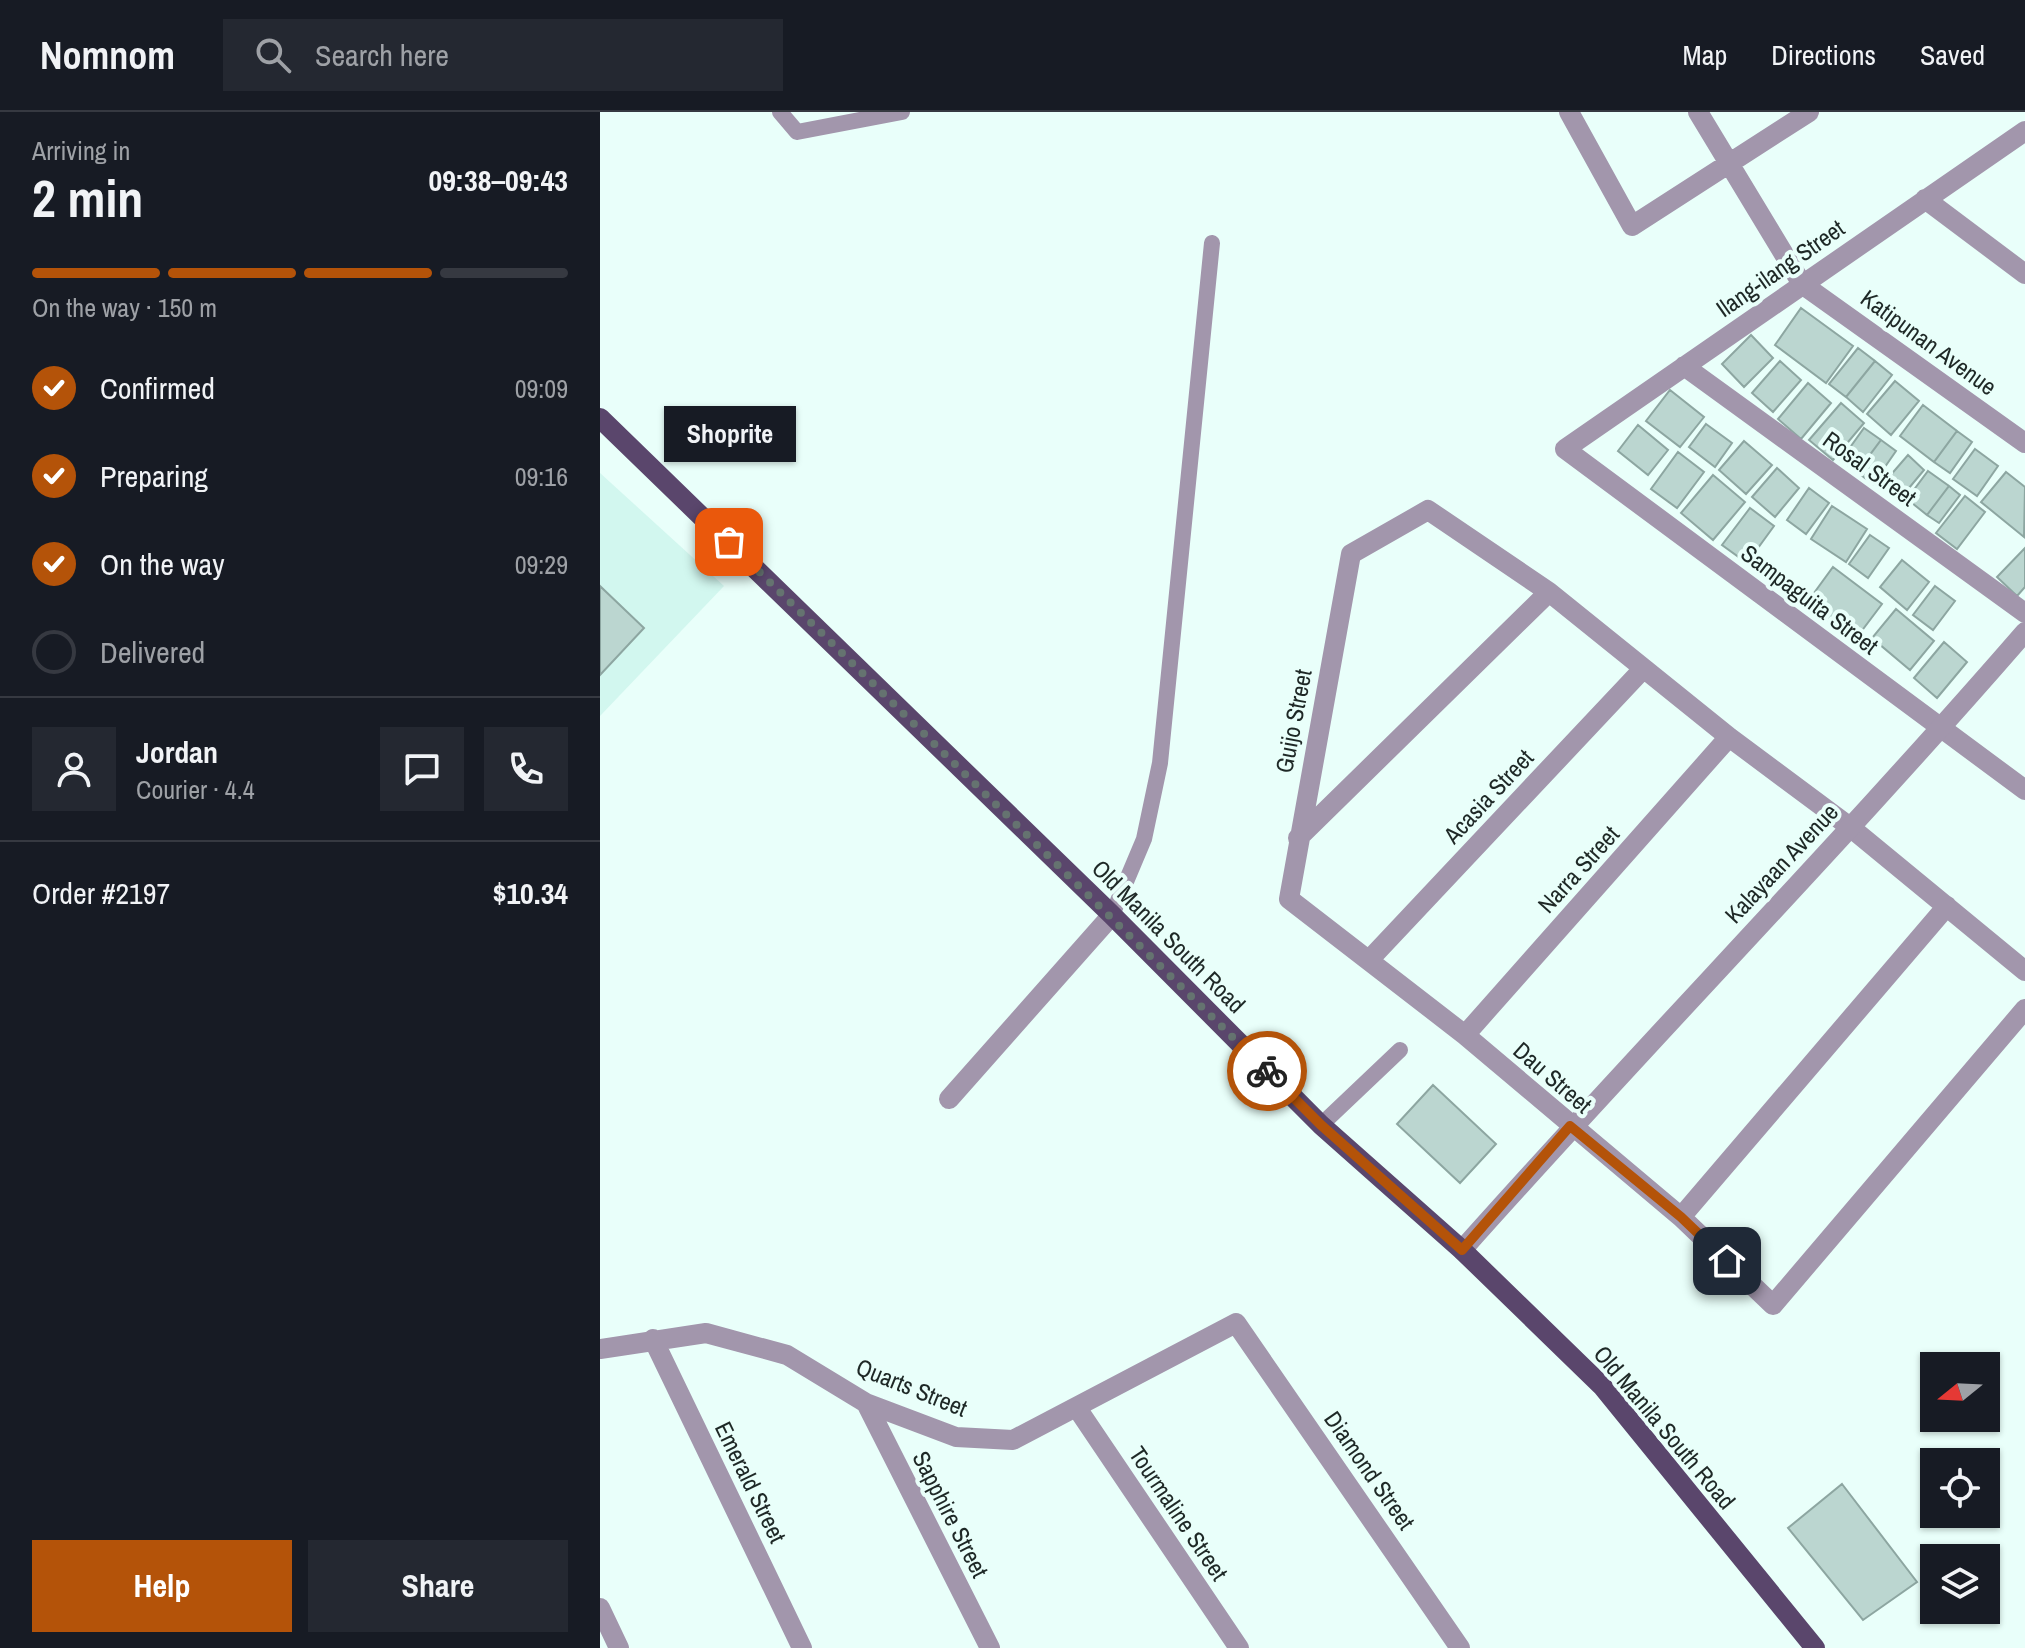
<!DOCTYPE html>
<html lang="en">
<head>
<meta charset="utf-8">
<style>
  body { margin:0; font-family:"Archivo Narrow",sans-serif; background:#242831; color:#f1f3f6; height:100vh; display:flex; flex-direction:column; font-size:30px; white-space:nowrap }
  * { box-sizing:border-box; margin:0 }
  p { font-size:26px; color:#9ea1a6 }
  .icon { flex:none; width:44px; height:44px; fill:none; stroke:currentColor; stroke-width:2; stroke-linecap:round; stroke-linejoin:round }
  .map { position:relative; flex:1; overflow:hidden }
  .sheet { display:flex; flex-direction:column; background:#171b24; width:600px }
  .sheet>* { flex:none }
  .needle { width:52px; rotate:252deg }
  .fabs { position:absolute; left:1320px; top:1240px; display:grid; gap:16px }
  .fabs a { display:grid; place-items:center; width:80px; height:80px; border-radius:0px; background:#171b24; box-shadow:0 2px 6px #0004; font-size:40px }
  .pin { position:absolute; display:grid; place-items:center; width:68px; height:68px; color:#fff; margin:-34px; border-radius:16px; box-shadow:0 4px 12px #0006 }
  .courier { position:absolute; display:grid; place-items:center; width:80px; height:80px; margin:-40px; border:6px solid #b45309; border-radius:50%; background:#fff; color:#222; box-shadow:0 2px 10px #0007 }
  .bubble { position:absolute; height:56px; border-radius:0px; background:#171b24; box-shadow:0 2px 6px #0004; font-size:26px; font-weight:800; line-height:56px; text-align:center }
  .headline em { font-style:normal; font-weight:800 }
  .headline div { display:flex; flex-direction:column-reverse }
  .headline { display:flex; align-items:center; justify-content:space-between; height:136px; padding:0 32px }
  h1 { font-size:52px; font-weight:800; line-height:60px }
  .bar { display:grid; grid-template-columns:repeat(4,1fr); gap:12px 8px; align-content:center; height:96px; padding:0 32px }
  .bar i { height:10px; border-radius:6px; background:#363941 }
  .bar .current { background:#b45309 }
  .bar p { grid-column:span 4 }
  .line { display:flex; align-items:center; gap:20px; padding:0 32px; border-top:2px solid #363941 }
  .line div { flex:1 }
  .round { display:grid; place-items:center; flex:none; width:84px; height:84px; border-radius:0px; background:#242831 }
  ol { padding:0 32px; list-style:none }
  li { display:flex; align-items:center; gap:24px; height:88px }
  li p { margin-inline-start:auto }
  li .icon { padding:8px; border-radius:50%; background:#b45309; color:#fff; stroke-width:4 }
  li:last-child { color:#9ea1a6 }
  li i { width:44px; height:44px; border:4px solid #363941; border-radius:50% }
  .cta { display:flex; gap:16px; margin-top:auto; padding:16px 32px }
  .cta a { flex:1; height:92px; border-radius:0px; background:#b45309; color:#fff; font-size:32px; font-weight:800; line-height:92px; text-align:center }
  .cta a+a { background:#242831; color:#f1f3f6 }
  header { display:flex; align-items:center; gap:48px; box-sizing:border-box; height:112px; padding:0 40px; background:#171b24; border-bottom:2px solid #363941 }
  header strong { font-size:38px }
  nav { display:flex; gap:44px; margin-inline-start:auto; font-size:28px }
  .search { width:560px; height:72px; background:#242831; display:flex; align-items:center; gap:20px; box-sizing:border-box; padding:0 28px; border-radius:0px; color:#9ea1a6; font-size:30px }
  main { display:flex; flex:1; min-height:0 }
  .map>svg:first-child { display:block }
  .built { fill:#d2f7ef }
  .building { fill:#bbd6d0; stroke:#8da6a1; stroke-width:2 }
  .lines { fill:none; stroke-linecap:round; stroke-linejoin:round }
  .service { stroke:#a296ac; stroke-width:16 }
  .minor { stroke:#a296ac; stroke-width:20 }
  .tertiary { stroke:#a296ac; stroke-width:20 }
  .primary { stroke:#5a466c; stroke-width:20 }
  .done { stroke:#657370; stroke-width:8; stroke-dasharray:0 14.4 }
  .route { stroke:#b45309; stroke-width:10 }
  .labels { text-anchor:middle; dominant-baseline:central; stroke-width:8; stroke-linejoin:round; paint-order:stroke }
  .street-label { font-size:24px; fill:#1e2826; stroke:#e9fffa }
</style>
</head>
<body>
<header>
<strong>Nomnom</strong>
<div class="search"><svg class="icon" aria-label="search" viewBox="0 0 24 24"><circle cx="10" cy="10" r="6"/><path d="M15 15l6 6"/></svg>Search here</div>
<nav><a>Map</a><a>Directions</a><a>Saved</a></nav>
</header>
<main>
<section class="sheet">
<div class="headline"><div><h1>2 min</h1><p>Arriving in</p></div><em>09:38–09:43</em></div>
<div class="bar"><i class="current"></i><i class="current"></i><i class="current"></i><i></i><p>On the way · 150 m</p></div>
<ol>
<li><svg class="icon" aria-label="check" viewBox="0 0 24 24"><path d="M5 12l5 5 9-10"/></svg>Confirmed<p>09:09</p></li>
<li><svg class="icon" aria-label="check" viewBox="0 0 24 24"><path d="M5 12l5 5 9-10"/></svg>Preparing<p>09:16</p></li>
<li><svg class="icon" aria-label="check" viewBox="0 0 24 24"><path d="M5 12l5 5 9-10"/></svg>On the way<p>09:29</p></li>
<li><i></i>Delivered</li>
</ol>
<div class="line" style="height:144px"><a class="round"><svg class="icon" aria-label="person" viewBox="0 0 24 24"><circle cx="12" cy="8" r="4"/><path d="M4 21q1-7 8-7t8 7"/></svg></a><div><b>Jordan</b><p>Courier · 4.4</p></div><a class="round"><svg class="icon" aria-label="chat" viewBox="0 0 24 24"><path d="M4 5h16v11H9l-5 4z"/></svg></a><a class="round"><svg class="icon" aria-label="phone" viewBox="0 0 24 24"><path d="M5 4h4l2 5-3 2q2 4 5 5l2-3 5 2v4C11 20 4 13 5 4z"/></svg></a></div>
<div class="line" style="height:104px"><div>Order #2197</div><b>$10.34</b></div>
<div class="cta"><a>Help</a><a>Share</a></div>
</section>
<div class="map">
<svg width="1425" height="1536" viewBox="0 0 1425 1536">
  <rect width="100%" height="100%" fill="#e9fffa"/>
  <path class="built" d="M0 361 124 474 0 604Z"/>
  <path class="building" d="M1201 196 1253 234 1226 271 1175 233Z
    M1151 223 1173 246 1144 275 1122 252Z
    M1258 236 1275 249 1246 285 1229 272Z
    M1180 249 1201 268 1173 300 1152 281Z
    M1275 249 1292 263 1263 300 1246 285Z
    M1295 269 1319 289 1291 323 1267 302Z
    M1208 271 1231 291 1201 327 1178 307Z
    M1070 278 1104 305 1080 335 1046 309Z
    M1241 291 1264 311 1233 348 1209 328Z
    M1323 293 1357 319 1334 350 1300 324Z
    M1106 312 1132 331 1115 355 1089 335Z
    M1038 313 1068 338 1048 363 1018 339Z
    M1264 316 1281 328 1257 360 1241 348Z
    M1357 319 1372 330 1350 361 1334 350Z
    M1281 328 1296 339 1273 372 1257 360Z
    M1144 329 1172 353 1146 382 1119 358Z
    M1375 337 1398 354 1377 384 1353 367Z
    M1078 340 1104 360 1077 396 1051 377Z
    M1308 343 1324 358 1299 388 1282 373Z
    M1177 356 1199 376 1175 405 1152 385Z
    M1328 359 1349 374 1327 403 1307 387Z
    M1406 360 1425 375 1424 425 1381 390Z
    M1113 363 1145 390 1113 428 1081 401Z
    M1349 374 1360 383 1339 411 1327 403Z
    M1209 376 1229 391 1206 422 1187 408Z
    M1365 384 1385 400 1357 437 1336 421Z
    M1232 394 1267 417 1246 450 1211 427Z
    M1150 396 1174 414 1147 451 1122 433Z
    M1270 423 1289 436 1268 466 1249 452Z
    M1425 436V475L1417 484 1397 465Z
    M1302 448 1329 470 1307 498 1280 475Z
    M1233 455 1282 492 1254 529 1206 492Z
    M0 474 44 516 0 563Z
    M1335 474 1355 489 1333 518 1313 503Z
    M1296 497 1334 529 1310 558 1272 526Z
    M1344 530 1367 550 1337 586 1314 566Z
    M833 973 896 1032 860 1071 797 1012Z
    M1242 1372 1317 1470 1263 1508 1188 1416Z"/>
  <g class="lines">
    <path class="service" d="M180 0 197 20 302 0
      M512 803 544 727 560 651 612 131
      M721 1013 800 938"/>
    <path class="minor" d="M969 0 1032 114 1209 0
      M1098 0 1202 172 1425 331
      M1425 19 965 337 1425 678
      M1325 87 1425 162
      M1084 254 1425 501
      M698 726 949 480
      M770 847 1043 557
      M1425 859 1250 715 1129 625 949 480 828 398 751 442 689 787 865 923 1081 1105 1173 1193 1425 897
      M865 923 1129 625
      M349 987 512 803
      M1081 1105 1347 794
      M53 1227 202 1536
      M0 1237 106 1221 187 1243 266 1291 356 1325 413 1328 636 1211 860 1536
      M266 1291 390 1536
      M477 1296 639 1536
      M0 1496 19 1536"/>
    <path class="tertiary" d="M862 1138C1047 930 1242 731 1425 520"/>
    <path class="primary" d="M0 306 512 803 721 1013 862 1138 1002 1274 1215 1536"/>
  </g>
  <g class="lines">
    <path class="done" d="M129 430 667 959"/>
    <path class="route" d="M667 959 721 1013 862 1138 970 1014 1081 1105 1127 1149"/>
  </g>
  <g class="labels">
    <g class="street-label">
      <text transform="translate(1180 156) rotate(-35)">Ilang-ilang Street</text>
      <text transform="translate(1329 230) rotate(36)">Katipunan Avenue</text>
      <text transform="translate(1270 356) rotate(36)">Rosal Street</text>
      <text transform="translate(1210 487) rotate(37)">Sampaguita Street</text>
      <text transform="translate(693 609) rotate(-79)">Guijo Street</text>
      <text transform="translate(888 684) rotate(-47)">Acasia Street</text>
      <text transform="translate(1181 751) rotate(-47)">Kalayaan Avenue</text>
      <text transform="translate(978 757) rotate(-48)">Narra Street</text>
      <text transform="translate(569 824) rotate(45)">Old Manila South Road</text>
      <text transform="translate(953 965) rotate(41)">Dau Street</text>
      <text transform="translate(312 1275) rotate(22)">Quarts Street</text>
      <text transform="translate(1065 1315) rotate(50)">Old Manila South Road</text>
      <text transform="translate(770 1358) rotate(55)">Diamond Street</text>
      <text transform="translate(151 1370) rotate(64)">Emerald Street</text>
      <text transform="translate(579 1401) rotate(56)">Tourmaline Street</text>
      <text transform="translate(351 1402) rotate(63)">Sapphire Street</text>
    </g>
  </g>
</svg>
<div class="fabs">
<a><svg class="needle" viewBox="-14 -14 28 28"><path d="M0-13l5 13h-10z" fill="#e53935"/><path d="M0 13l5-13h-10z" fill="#9ea1a6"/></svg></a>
<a><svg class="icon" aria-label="locate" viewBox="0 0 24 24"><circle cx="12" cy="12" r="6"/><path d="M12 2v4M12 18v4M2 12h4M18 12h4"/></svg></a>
<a><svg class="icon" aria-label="layers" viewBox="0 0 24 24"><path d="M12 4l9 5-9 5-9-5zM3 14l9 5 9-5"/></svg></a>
</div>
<div class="pin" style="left:129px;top:430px;background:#ea580c"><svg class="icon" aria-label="bag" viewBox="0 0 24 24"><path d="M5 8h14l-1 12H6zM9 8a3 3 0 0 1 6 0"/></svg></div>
<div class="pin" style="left:1127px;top:1149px;background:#1f2937"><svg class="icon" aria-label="home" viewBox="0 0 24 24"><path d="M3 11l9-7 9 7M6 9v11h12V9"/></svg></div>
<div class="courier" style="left:667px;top:959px"><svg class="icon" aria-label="bike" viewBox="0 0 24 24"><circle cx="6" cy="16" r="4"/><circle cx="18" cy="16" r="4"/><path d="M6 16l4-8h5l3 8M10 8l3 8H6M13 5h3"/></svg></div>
<div class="bubble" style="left:64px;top:294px;width:132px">Shoprite</div>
</div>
</main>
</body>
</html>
